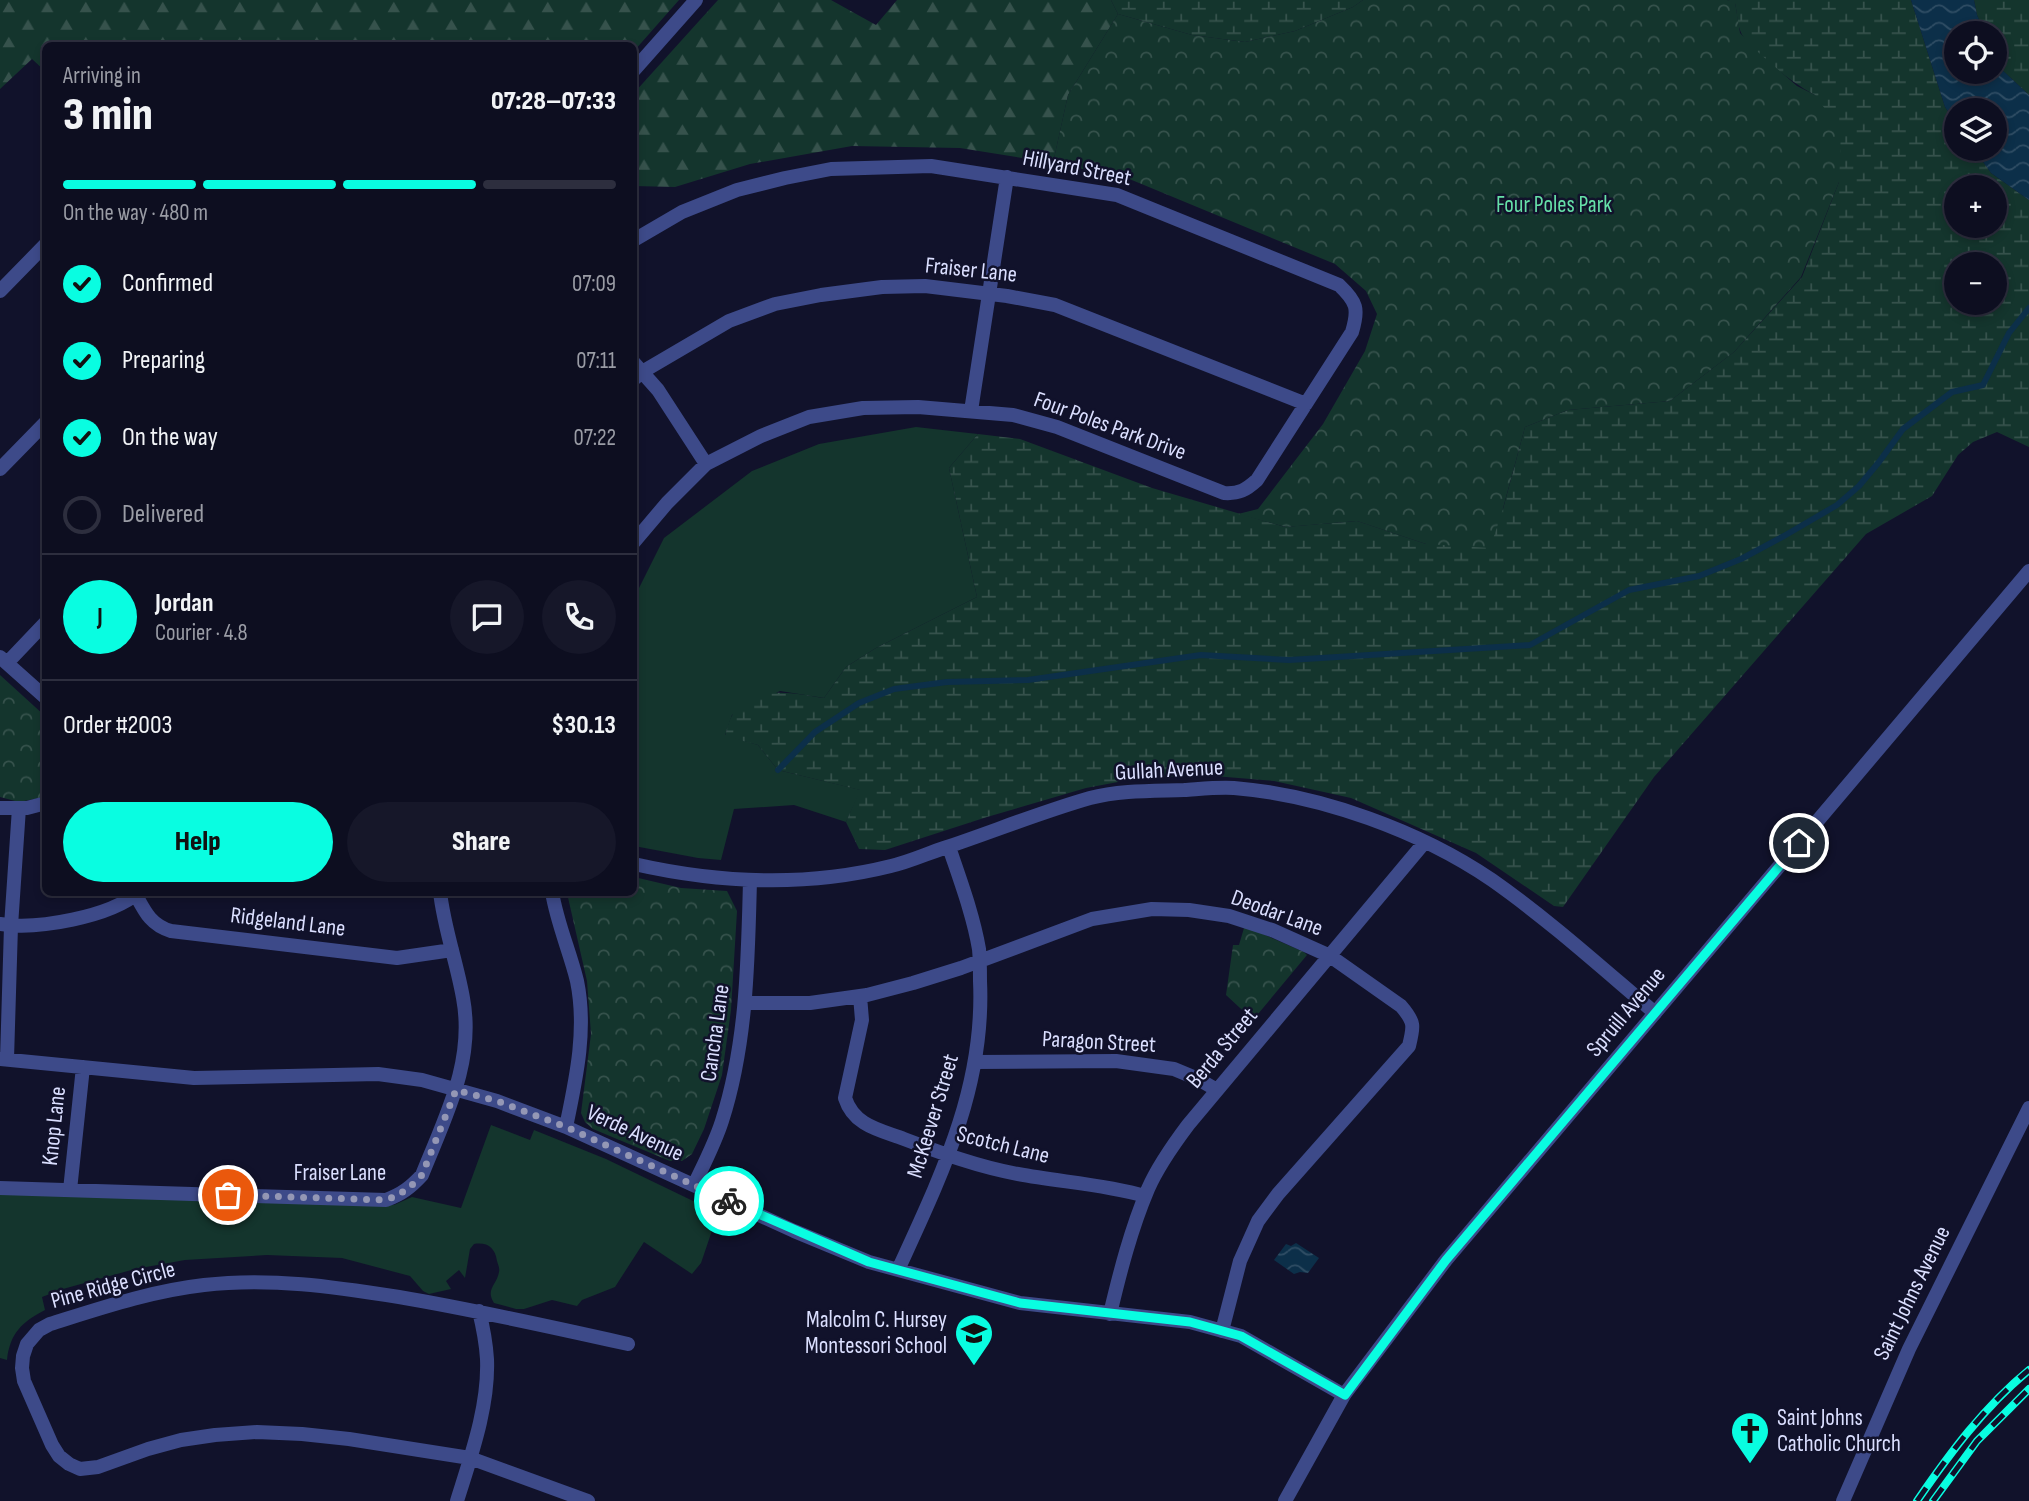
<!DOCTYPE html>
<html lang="en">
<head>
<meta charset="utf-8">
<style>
  body { margin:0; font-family:"Sofia Sans Condensed",sans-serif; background:#161729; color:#f1f3f6; height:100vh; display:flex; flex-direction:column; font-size:26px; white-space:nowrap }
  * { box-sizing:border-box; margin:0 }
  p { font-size:23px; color:#9a9ca5 }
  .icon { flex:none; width:38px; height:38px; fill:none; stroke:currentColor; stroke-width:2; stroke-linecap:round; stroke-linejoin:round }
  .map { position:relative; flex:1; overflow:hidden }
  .side { position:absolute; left:42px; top:42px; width:595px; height:854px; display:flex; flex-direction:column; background:#0d0e20; border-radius:10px; box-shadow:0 4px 10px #0003,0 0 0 2px #2d2e3e }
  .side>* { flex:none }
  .fabs { position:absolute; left:1944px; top:21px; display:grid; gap:14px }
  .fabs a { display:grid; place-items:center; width:63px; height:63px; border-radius:50%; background:#0d0e20; box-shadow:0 4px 10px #0003,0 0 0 2px #2d2e3e; font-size:35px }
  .pin { position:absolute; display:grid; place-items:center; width:60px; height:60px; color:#fff; margin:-30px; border:4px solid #fff; border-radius:50%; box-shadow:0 2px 7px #0007 }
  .courier { position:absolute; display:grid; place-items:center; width:70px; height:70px; margin:-35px; border:5px solid #09fde1; border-radius:50%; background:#fff; color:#222; box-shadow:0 2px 9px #0007 }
  .overview em { font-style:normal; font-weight:800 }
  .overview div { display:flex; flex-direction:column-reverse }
  .overview { display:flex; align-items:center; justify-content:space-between; height:119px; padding:0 21px }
  h1 { font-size:46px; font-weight:800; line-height:52px }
  .bar { display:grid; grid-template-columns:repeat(4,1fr); gap:10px 7px; align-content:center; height:84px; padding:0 21px }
  .bar i { height:9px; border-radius:5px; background:#2d2e3e }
  .bar .current { background:#09fde1 }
  .bar p { grid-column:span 4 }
  .line { display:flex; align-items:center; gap:18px; padding:0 21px; border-top:2px solid #2d2e3e }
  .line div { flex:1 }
  .round { display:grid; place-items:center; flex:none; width:74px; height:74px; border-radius:37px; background:#161729 }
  ol { padding:0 21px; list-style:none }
  li { display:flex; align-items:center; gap:21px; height:77px }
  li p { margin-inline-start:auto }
  li .icon { padding:7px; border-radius:50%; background:#09fde1; color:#111; stroke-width:4 }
  li:last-child { color:#9a9ca5 }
  li i { width:38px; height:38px; border:4px solid #2d2e3e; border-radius:50% }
  .primary-button { display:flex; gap:14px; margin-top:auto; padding:14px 21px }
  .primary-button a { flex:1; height:80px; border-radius:42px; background:#09fde1; color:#111; font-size:28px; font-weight:800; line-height:80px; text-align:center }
  .primary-button a+a { background:#161729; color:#f1f3f6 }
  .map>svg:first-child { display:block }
  .grass { fill:#14352d }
  .forest { fill:url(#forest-firs) }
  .wetland { fill:url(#wetland-marsh); fill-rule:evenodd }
  .park { fill:url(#park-crowns) }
  .water { fill:url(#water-waves) }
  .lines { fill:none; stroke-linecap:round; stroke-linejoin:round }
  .stream { stroke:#0c2f49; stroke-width:6 }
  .minor { stroke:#3d4a89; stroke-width:14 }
  .tertiary { stroke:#3d4a89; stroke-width:14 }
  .rail-casing { stroke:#09fde1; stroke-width:8 }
  .rail { stroke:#11122b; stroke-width:5; stroke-dasharray:16; stroke-linecap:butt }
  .done { stroke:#9497b5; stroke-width:7; stroke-dasharray:0 12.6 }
  .route { stroke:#09fde1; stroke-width:9 }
  .labels { text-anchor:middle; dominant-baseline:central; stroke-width:5; stroke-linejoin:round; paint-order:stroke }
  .street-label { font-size:23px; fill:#dbdfff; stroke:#11122b }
  .park-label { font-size:23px; fill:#66e0a8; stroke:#11122b }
  .poi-label { font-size:23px; fill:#dbdfff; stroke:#11122b; text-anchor:end }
</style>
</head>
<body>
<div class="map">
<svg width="2029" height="1501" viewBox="0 0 2029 1501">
  <defs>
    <pattern id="forest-firs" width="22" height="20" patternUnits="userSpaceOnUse" patternTransform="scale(1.75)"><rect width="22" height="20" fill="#14352d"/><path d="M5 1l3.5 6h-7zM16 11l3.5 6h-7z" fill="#36524c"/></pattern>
    <pattern id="wetland-marsh" width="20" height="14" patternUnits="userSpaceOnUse" patternTransform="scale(1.75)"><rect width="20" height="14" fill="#14352d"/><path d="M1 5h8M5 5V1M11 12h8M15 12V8" fill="none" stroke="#36524c"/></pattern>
    <pattern id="park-crowns" width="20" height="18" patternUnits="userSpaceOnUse" patternTransform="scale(1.75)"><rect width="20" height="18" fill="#14352d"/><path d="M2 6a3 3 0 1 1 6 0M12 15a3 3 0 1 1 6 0" fill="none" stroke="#36524c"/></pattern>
    <pattern id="water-waves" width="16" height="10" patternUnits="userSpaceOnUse" patternTransform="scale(1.75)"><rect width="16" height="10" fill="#0c2f49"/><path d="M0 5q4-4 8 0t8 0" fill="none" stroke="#2f4d64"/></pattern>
  </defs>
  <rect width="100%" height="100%" fill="#11122b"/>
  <path class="grass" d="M916 427 978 434 949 468 977 597 876 648 846 667 824 698 780 691 732 715 725 735 758 745 778 770 861 790 846 822 794 805 734 809 721 860 698 858 634 846V598L664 538 752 471 819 444Z
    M491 1125 530 1140 534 1130 606 1159 718 1213 701 1263 692 1274 644 1242 615 1287 582 1300 577 1306 552 1300 524 1309H516L494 1303C485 1289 497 1285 499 1272 500 1268 498 1265 497 1261 495 1248 488 1242 474 1244L470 1249 465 1278 459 1270 446 1281 451 1289 429 1294 423 1291 410 1276 342 1258 267 1255 185 1260 135 1269 63 1289 42 1297 45 1310C22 1322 10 1333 7 1360L0 1358V1194L394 1205 412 1197 461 1208Z"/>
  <path class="forest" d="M0 0H679L634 51V46H46L45 71 32 59 0 89Z
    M718 0H831L876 25 897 0H1111L1118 14 1068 95 1053 163 960 148 852 146 750 164 675 187 634 186V93Z"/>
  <path class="wetland" d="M1111 0H1363L1353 7 1295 31 1245 42 1192 35 1118 14Z
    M1727 0H1911L1945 107 1956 123V149H1974L1991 173 2029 200V447L1997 432 1973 442 1958 455 1932 496 1866 534 1654 777 1563 907 1554 906 1476 853 1351 798 1274 781 1202 775 1134 779 1086 788 987 817 885 850 859 849 846 822 860 790 778 770 758 745 725 736C727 729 729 720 733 714 758 684 790 693 824 698L846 667 876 648 977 597 949 468 978 434 1020 439 1152 488 1285 527 1357 521 1426 544 1503 509 1525 427 1568 410 1670 401 1734 352 1802 277 1839 182 1815 95C1797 86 1745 48 1740 30 1737 22 1737 11 1735 3ZM1956 187H1995V226H1956ZM1956 264H1995V303H1956Z
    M1974 0H2029V95L1999 67 1995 57V33H1985L1977 15Z"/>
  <path class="park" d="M1363 0H1727L1735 2 1740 33 1759 53 1797 86 1815 95 1841 131 1839 182 1801 277 1734 352 1670 401 1568 410 1525 427 1502 512 1490 548 1426 544 1357 521 1286 527 1238 514 1258 509 1323 424 1365 351 1377 314 1366 291 1335 264 1127 178 1053 163 1068 95 1118 14 1192 35 1245 42 1295 31 1353 7Z
    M0 675 45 716 46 796 44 797 19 802 0 797Z
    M634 877 681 888 727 891 737 911 731 1010 722 1075 704 1129 692 1154 682 1161H670L593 1129 585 1122 581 1113 591 1034 587 981 567 893 634 892Z
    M1244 928H1249L1304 952 1307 955 1253 1020 1226 995 1233 945H1239Z"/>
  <path class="water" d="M1911 0H1974L1977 15 1985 33H1956V72H1995V57L1999 67 2029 95V200L1991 173 1974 149H1995V110H1956V123L1945 107Z
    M1296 1243 1319 1258 1308 1273 1300 1272 1294 1274 1274 1260 1286 1244 1291 1246Z"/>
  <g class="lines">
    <path class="stream" d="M778 770 815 732 859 703 894 689 947 682 1028 680 1201 655 1289 660 1530 645 1629 590 1699 576 1741 559 1784 536 1837 505 1859 486 1879 462 1903 429 1952 392 1983 385 2009 333 2029 308"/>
    <path class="minor" d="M634 70 696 0
      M634 240 682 212 737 190 785 178 831 169 931 166 1117 195 1339 285C1357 302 1359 309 1352 332L1257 480C1246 490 1239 494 1224 493L1057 427 1013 415 918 407 863 408 809 417 761 436 706 464 667 503 634 542
      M0 291 46 244
      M634 363 658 390 706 464
      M634 379 642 372 729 321 775 304 821 295 882 287 925 286 1007 296 1055 305 1306 404
      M971 411 1007 177
      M0 469 46 422
      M0 657 46 698
      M7 663 46 622
      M0 808H27L46 803
      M634 864C718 883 807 887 891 866 909 862 926 854 944 848 992 832 1041 812 1090 798 1120 790 1154 791 1184 790 1200 789 1218 787 1234 788 1321 795 1420 831 1492 880 1549 920 1602 968 1655 1013
      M552 892C557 923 570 952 577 981 587 1030 576 1079 566 1127
      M136 895C145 912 151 925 171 931L397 958 452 950
      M0 924C37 930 110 917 139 892
      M860 996 862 1020 845 1098C854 1126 880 1130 904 1139 941 1153 979 1167 1018 1174 1060 1182 1104 1184 1145 1196
      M745 1003H810L867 995 913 983 961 968 1092 919 1152 909 1189 910 1229 916 1272 930 1330 956 1401 1006C1415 1022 1414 1026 1409 1046L1278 1194 1258 1221 1240 1261 1222 1331
      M0 1059 194 1078 378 1074 422 1080 497 1101 566 1127 794 1231 869 1262 1020 1303 1190 1322 1241 1336 1344 1395
      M7 1059 11 926 19 808
      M975 1062 1116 1061 1174 1069 1198 1079 1217 1090
      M694 1185C704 1164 715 1143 722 1121 747 1043 748 960 750 880
      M0 1188 386 1200C402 1194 411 1187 422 1175 445 1117 475 1062 463 998 457 963 444 928 440 892
      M70 1190 83 1067
      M898 1270C941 1176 985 1087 980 981 980 970 980 959 979 949 973 914 960 880 949 847
      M1110 1314C1120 1272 1131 1229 1148 1189 1158 1166 1173 1145 1188 1125L1424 843
      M457 1501C471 1456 489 1406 487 1359 486 1343 483 1327 479 1311
      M588 1501 470 1458 349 1439 302 1434 257 1432 215 1435 181 1440 148 1449 98 1467 80 1469 69 1464 59 1456 52 1445 24 1381 22 1368 23 1356 27 1344 39 1330 50 1324C101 1308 151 1291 204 1285 269 1277 335 1287 399 1297 476 1310 552 1327 628 1344
      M1843 1501 1909 1349 2029 1108"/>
    <path class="tertiary" d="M1285 1501 1344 1395 1446 1260 2029 571"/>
    <defs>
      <path id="rail" d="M1917 1501C1950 1453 1984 1407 2029 1370
        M1933 1501 1977 1441 2029 1389"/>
    </defs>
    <use href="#rail" class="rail-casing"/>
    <use href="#rail" class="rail"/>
  </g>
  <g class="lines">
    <path class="done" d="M228 1195 386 1200C402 1194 411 1187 422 1175L456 1090 497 1101 566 1127 729 1201"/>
    <path class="route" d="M729 1201 869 1262 1020 1303 1190 1322 1241 1336 1345 1395 1446 1260 1799 843"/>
  </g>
  <defs>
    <symbol id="school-pin" viewBox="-11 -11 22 30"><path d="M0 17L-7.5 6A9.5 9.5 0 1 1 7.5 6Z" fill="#09fde1" stroke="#11122b"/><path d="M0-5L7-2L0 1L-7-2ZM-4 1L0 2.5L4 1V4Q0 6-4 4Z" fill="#111"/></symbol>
    <symbol id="church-pin" viewBox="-11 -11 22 30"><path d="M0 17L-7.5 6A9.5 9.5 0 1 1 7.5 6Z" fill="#09fde1" stroke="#11122b"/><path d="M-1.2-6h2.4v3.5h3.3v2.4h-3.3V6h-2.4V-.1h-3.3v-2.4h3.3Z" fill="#111"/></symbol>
  </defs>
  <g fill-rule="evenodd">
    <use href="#school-pin" x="952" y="1311" width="44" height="60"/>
    <use href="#church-pin" x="1728" y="1409" width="44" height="60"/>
  </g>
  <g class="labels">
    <g class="street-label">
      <text transform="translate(1077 168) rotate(11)">Hillyard Street</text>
      <text transform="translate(971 270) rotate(6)">Fraiser Lane</text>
      <text transform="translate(1110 426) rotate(20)">Four Poles Park Drive</text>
      <text transform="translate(1169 770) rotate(-3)">Gullah Avenue</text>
      <text transform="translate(1277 913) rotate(20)">Deodar Lane</text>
      <text transform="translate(288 922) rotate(7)">Ridgeland Lane</text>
      <text transform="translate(1626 1012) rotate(-50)">Spruill Avenue</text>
      <text transform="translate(715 1033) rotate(-82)">Cancha Lane</text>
      <text transform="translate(1099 1042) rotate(3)">Paragon Street</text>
      <text transform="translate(1222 1048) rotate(-50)">Berda Street</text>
      <text transform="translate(933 1116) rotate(-73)">McKeever Street</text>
      <text transform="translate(54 1126) rotate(-84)">Knop Lane</text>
      <text transform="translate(635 1133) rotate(25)">Verde Avenue</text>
      <text transform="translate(1003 1145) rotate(14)">Scotch Lane</text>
      <text x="340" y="1173">Fraiser Lane</text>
      <text transform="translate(113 1285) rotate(-15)">Pine Ridge Circle</text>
      <text transform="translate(1912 1293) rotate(-64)">Saint Johns Avenue</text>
    </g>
    <g class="park-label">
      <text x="1554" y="205">Four Poles Park</text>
    </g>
    <g class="poi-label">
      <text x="947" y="1320">Malcolm C. Hursey<tspan x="947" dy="26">Montessori School</tspan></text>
      <text x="1777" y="1418" text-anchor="start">Saint Johns<tspan x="1777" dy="26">Catholic Church</tspan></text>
    </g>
  </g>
</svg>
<div class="fabs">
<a><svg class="icon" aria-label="locate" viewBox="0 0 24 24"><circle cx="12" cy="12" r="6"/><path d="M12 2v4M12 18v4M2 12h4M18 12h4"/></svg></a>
<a><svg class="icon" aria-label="layers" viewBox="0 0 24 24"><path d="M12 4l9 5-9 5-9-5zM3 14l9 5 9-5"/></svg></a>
<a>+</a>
<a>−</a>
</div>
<div class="pin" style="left:228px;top:1195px;background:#ea580c"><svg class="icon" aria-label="bag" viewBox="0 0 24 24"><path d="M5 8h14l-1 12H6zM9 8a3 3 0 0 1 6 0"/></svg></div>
<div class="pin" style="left:1799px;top:843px;background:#1f2937"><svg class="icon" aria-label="home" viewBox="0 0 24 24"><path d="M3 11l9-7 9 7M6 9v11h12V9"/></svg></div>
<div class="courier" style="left:729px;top:1201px"><svg class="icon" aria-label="bike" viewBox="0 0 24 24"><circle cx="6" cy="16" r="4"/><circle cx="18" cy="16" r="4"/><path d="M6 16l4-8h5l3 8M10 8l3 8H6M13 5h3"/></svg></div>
<section class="side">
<div class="overview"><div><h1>3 min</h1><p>Arriving in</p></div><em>07:28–07:33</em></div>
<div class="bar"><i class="current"></i><i class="current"></i><i class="current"></i><i></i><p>On the way · 480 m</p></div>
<ol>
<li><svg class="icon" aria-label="check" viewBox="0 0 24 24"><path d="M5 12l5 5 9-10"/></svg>Confirmed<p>07:09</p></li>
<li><svg class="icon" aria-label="check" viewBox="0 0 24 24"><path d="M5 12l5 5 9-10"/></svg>Preparing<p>07:11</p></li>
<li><svg class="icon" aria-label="check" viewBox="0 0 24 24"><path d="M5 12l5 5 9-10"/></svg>On the way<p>07:22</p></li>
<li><i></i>Delivered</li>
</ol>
<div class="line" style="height:126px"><b class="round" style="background:#09fde1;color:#111">J</b><div><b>Jordan</b><p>Courier · 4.8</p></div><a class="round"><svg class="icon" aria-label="chat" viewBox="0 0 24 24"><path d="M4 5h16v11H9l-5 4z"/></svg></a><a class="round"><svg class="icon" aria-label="phone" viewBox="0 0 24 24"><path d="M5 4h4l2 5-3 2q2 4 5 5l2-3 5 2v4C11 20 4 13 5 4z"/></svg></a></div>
<div class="line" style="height:91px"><div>Order #2003</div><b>$30.13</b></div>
<div class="primary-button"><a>Help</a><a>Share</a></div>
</section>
</div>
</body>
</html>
